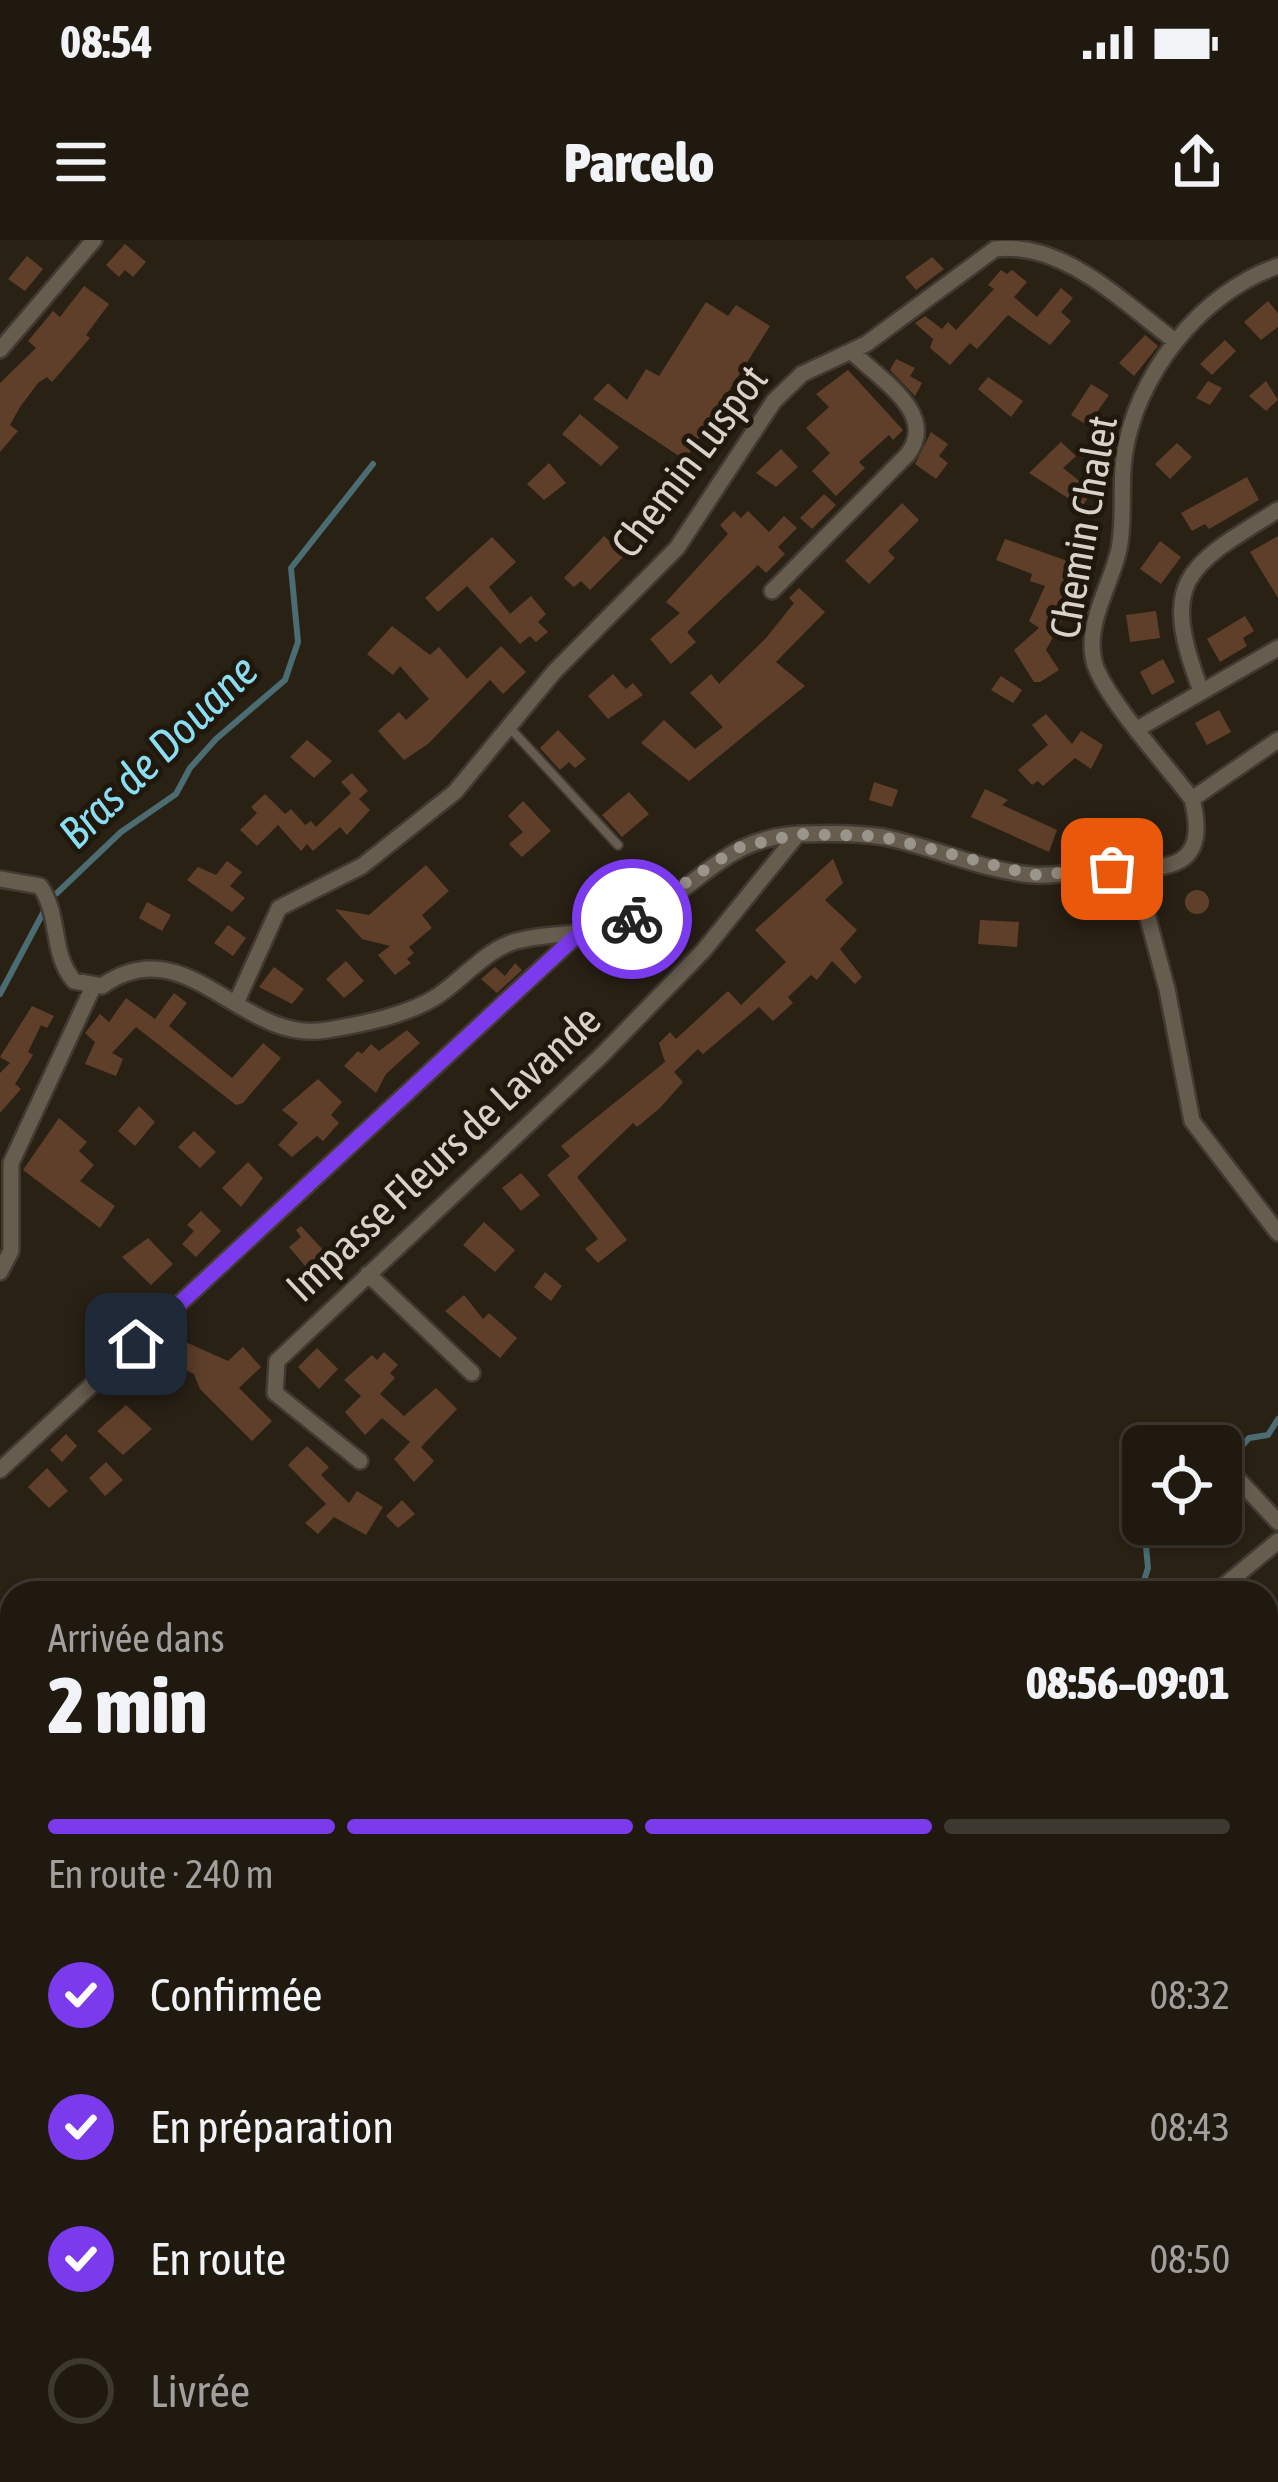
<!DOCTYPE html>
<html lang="fr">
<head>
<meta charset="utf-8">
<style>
  body { margin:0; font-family:"Asap Condensed",sans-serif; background:#282219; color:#f1f3f6; height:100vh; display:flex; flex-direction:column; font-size:45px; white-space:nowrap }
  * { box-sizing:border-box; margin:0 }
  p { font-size:39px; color:#a2a09f }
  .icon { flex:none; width:66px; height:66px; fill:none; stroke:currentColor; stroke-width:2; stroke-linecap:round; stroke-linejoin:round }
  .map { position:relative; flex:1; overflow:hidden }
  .details { position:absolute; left:0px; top:1341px; width:1278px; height:903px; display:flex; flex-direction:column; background:#201910; border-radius:36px 36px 0 0; box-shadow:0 3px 9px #0004,0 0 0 3px #3d3830 }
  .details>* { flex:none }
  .fabs { position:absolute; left:1122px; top:1185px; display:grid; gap:24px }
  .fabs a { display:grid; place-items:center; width:120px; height:120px; border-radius:18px; background:#201910; box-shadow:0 3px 9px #0004,0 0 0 3px #3d3830; font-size:60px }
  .pin { position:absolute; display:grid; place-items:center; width:102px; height:102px; color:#fff; margin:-51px; border-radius:24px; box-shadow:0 6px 18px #0006 }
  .courier { position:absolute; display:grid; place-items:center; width:120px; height:120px; margin:-60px; border:9px solid #7c3aed; border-radius:50%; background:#fff; color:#222; box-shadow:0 3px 15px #0007 }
  .overview em { font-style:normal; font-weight:800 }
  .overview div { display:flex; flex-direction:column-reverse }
  .overview { display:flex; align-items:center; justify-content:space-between; height:204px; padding:0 48px }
  h1 { font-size:78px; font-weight:800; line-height:90px }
  .bar { display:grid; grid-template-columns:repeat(4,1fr); gap:18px 12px; align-content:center; height:144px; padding:0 48px }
  .bar i { height:15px; border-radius:9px; background:#3d3830 }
  .bar .current { background:#7c3aed }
  .bar p { grid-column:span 4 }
  ol { padding:0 48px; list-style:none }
  li { display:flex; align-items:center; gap:36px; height:132px }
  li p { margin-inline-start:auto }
  li .icon { padding:12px; border-radius:50%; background:#7c3aed; color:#fff; stroke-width:4 }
  li:last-child { color:#a2a09f }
  li i { width:66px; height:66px; border:6px solid #3d3830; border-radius:50% }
  .status { display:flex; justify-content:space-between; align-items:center; height:84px; padding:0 60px; background:#201910; direction:ltr }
  .status svg { height:33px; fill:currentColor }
  header { display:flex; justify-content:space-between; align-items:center; height:156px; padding:0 48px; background:#201910; font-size:54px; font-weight:800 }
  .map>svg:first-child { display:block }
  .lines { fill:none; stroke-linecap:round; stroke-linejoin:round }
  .stream { stroke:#4a6c72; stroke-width:6 }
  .building { fill:#5f3f2a }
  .service-casing { stroke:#423a32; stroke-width:12 }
  .minor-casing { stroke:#423a32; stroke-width:20 }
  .service { stroke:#675d4f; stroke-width:8 }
  .minor { stroke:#675d4f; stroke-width:15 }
  .done { stroke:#9b948b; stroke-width:12; stroke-dasharray:0 21.6 }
  .route { stroke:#7c3aed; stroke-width:15 }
  .labels { text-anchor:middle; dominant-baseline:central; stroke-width:10; stroke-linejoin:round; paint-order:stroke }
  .street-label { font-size:42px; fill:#d8d2ca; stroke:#20180c }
  .water-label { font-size:45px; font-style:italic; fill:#8bddf3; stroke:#20180c }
</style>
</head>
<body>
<div class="status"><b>08:54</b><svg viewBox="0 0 49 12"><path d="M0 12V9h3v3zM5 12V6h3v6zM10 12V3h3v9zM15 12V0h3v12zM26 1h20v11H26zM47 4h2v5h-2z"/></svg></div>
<header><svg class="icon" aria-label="menu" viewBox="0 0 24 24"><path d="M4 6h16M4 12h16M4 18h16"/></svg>Parcelo<svg class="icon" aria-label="share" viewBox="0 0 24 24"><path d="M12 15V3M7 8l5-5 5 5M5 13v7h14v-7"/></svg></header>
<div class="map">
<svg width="1278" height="2242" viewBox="0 0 1278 2242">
  <rect width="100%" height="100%" fill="#2a2115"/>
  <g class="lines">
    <path class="stream" d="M57 653 121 592 176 554 190 528 216 499 285 440 298 402 291 328 373 224
      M0 754 43 673
      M1226 1224 1249 1198 1268 1195 1278 1179
      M1140 1353 1148 1328 1145 1296 1157 1284
      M0 2171 12 2161"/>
  </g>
  <path class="building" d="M125 4 146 22 133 37 125 30 119 37 106 25Z
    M27 16 43 29 25 51 8 39Z
    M932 17 944 29 916 50 905 37Z
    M1001 30 1007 34 1012 30 1027 42 1014 57 1037 77 1061 48 1073 58 1061 72 1071 81 1050 105 1008 75 977 109 970 103 950 125 930 108 933 99 915 83 925 76 942 89 948 82 956 90 994 49 988 45Z
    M84 46 109 64 86 95 90 98 52 142 47 137 38 143 20 167 10 185 18 191 0 212V143L36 108 28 101 53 71 60 77Z
    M1268 61 1278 73V87L1261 100 1244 82Z
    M706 62 728 76 736 65 770 86 685 220 593 159 608 143 627 160 646 129 659 136Z
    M1145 95 1158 106 1134 136 1119 123Z
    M1225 100 1236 111 1212 135 1200 124Z
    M896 119 915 128 910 136 922 143 915 156 890 130Z
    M848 130 903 190 893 200 889 195 859 222 865 228 836 256 812 231 830 213 806 188 829 167 816 154Z
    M988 137 1023 161 1011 177 978 149Z
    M1208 141 1222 148 1210 165 1196 158Z
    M1266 141 1278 160 1266 171 1249 156Z
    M1091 144 1109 155 1097 172 1104 176 1095 190 1071 175Z
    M580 174 619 207 601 226 562 194Z
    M931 192 948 204 939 216 948 223 936 239 915 224Z
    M1061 202 1076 216 1063 228 1092 251 1082 267 1029 233Z
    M1177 203 1192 217 1170 239 1155 224Z
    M781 209 798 227 776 247 756 233Z
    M549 223 566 243 544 260 527 244Z
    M1247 237 1259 260 1209 289 1205 284 1192 291 1181 273Z
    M824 254 836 265 812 289 800 278Z
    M902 263 919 280 888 311 895 318 869 344 845 321Z
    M734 271 741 278 748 271 769 292 784 276 797 288 778 307 785 314 766 333 758 325 687 392 696 402 671 424 650 399 680 373 666 362 728 294 720 285Z
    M604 296 625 315 590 350 581 341 574 347 564 338Z
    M1278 296V358L1250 312Z
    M492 297 516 322 489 347 510 374 531 356 546 374 538 382 548 392 536 402 530 396 520 404 467 346 438 372 425 358Z
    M1005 299 1079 325 1061 369 1066 372 1046 410 1059 430 1040 442H1034L1014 410 1039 388 1029 381 1045 346 1030 341 1032 334 996 320Z
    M1160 301 1181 317 1161 344 1140 329Z
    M799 348 825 372 776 422 805 446 689 541 641 503 664 480 695 509 723 487 690 453 711 434 719 444 766 398 794 363 789 358Z
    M1156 371 1160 398 1130 402 1126 375Z
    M1245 376 1254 391 1243 398 1247 406 1220 422 1207 399Z
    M392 386 430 415 439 407 467 439 501 406 526 432 503 454 490 440 428 504 404 520 378 491 399 472 406 480 429 459 400 426 393 435 367 414Z
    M1163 419 1175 442 1152 455 1140 432Z
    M613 434 626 449 633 443 643 455 608 479 588 456Z
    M1001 436 1022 450 1013 463 991 450Z
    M1219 470 1231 492 1207 505 1195 483Z
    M1046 474 1072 504 1081 491 1103 505 1091 529 1075 518 1043 546 1038 541 1032 545 1018 530 1048 505 1032 485Z
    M558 490 586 519 575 528 569 522 560 530 540 508Z
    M307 500 332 521 314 538 290 517Z
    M352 533 368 551 359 559 370 570 347 595 340 587 313 611 307 604 301 611 278 585 257 606 240 590 257 573 251 567 265 554 285 574 291 569 305 585 311 581 316 587 351 553 341 542Z
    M874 542 898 550 892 567 869 560Z
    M985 549 1008 560 1002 565 1057 590 1049 612 971 577Z
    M629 552 649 574 622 597 602 575Z
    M523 561 551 591 522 617 509 604 523 592 508 576Z
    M833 619 843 643 825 660 857 690 840 709 862 737 855 744 832 721 817 740 811 735 788 757 793 763 773 781 759 767 703 814 698 809 674 832 683 842 660 868 637 887 633 883 577 937 627 1000 598 1023 585 1009 598 999 547 935 570 916 561 906 665 822 659 803 670 792 676 799 728 751 741 765 786 722 755 690Z
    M227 621 242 632 230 646 245 658 232 672 187 640 198 627 216 635Z
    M426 625 449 651 422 675 432 688 409 707 414 713 407 719 411 723 395 735 378 715 390 706 362 699 335 669 369 675Z
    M1185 662a12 12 0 1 1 24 0a12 12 0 1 1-24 0Z
    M147 662 171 675 162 691 139 678Z
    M980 680 1019 682 1017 707 978 704Z
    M228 685 246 698 233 716 214 703Z
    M346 721 364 741 344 758 326 739Z
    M515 723 522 730 497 753 481 739 495 727 505 736Z
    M274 727 304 749 292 764 259 747Z
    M174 753 187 763 169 786 232 838 263 803 281 818 243 863 236 865 136 787 112 813 123 819 116 836 85 824 95 802 85 793 100 774 109 782 126 758 155 779Z
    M32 766 54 776 47 788 41 785 28 812 33 815 15 844 21 849 0 873V833L10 823 0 817Z
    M407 790 420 803 386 834 376 853 344 826 358 811 362 814 371 804 379 811Z
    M318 839 342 862 331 875 339 883 323 901 317 896 292 917 278 905 298 883 282 870Z
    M139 866 155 882 135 906 118 891Z
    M59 878 87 902 79 911 94 925 80 941 115 966 100 988 23 930Z
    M194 891 216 912 200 928 178 907Z
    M248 922 263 938 241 967 222 948Z
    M521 933 540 955 521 971 502 948Z
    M201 971 221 991 196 1017 182 1004 194 991 187 985Z
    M484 982 515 1010 495 1032 463 1005Z
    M301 986 325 1012 344 1031 327 1041 315 1021 307 1028 289 1007 301 997 296 990Z
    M148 998 173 1024 151 1045 122 1017Z
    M545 1032 562 1046 551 1061 534 1047Z
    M464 1055 483 1079 489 1073 517 1098 500 1118 445 1071Z
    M181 1100 228 1121 243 1107 261 1127 239 1148 272 1181 252 1201 200 1149 194 1134 171 1123Z
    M317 1108 338 1129 319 1149 298 1127Z
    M384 1112 398 1125 390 1133 395 1138 380 1154 404 1176 436 1148 457 1169 421 1207 434 1221 414 1242 394 1219 410 1202 382 1178 365 1195 345 1172 361 1156 344 1140 372 1115 377 1120Z
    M126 1165 152 1189 123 1215 97 1191Z
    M66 1194 77 1206 62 1222 50 1210Z
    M307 1206 329 1227 321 1235 349 1263 357 1251 383 1267 366 1295 334 1277 318 1294 305 1283 326 1264 288 1225Z
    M106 1222 123 1240 105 1256 89 1238Z
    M47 1228 68 1251 49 1268 28 1247Z
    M402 1260 415 1274 398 1288 386 1276Z"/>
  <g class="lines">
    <defs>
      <path id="service" d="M510 488 618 605
        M451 1353 454 1350
        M0 1618 12 1608
        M0 1676 12 1666"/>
      <path id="minor" d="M0 110 94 0
        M772 351 907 215C940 174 878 138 851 111
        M1201 451C1159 340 1185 327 1278 270
        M1139 488 1278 408
        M1192 559 1278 500
        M1135 630 1167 749 1192 881 1278 993
        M0 639 40 646C61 676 50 713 74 741L102 746C188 686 241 805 327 790 363 784 409 775 439 755 465 737 489 706 521 700 575 688 597 702 652 670 708 637 730 596 803 594 829 593 858 593 884 597 934 607 983 631 1034 635 1061 637 1088 629 1115 629 1169 629 1210 629 1192 559 1167 526 1107 460 1095 425 1083 386 1111 346 1119 309 1125 279 1120 248 1124 218 1134 137 1201 52 1278 26
        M236 763 279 668 362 626 455 552 554 432 677 308 774 161 802 134 866 104 995 9C1062 0 1124 63 1175 101
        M0 1032 11 1011V923L93 747
        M368 1034 472 1133
        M1203 1204 1206 1206
        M360 1221 275 1153 277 1121 601 816 704 710 798 594
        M1221 1221 1278 1282
        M0 1230 574 698
        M1225 1345 1278 1301
        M1266 1491 1278 1479
        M1266 1852 1278 1845
        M0 1913 12 1907
        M39 2242 50 2232
        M293 2242 305 2232
        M591 2242 603 2232
        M764 2242 779 2232"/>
    </defs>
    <use href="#service" class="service-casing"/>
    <use href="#minor" class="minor-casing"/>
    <use href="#service" class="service"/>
    <use href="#minor" class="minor"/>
  </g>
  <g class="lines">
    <path class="done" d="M632 679 737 608 798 594 879 596 1034 635 1112 629"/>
    <path class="route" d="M136 1104 574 698 632 679"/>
  </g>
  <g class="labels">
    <g class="street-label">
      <text transform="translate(689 221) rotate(-53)">Chemin Luspot</text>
      <text transform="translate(1083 287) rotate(-80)">Chemin Chalet</text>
      <text transform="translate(443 913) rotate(-43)">Impasse Fleurs de Lavande</text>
    </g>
    <g class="water-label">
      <text transform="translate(158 511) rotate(-44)">Bras de Douane</text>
    </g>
  </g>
</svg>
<div class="fabs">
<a><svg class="icon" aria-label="locate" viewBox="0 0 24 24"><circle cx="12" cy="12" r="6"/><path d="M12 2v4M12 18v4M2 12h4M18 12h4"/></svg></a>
</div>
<div class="pin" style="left:1112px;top:629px;background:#ea580c"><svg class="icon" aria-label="bag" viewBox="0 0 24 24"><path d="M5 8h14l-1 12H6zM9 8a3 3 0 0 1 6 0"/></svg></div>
<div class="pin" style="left:136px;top:1104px;background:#1f2937"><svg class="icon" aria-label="home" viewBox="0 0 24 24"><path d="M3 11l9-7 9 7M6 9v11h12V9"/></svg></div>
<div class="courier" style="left:632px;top:679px"><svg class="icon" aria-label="bike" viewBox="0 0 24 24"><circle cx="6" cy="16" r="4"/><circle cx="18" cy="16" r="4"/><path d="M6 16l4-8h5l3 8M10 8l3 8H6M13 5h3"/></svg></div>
<section class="details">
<div class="overview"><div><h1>2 min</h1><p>Arrivée dans</p></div><em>08:56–09:01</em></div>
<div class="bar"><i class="current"></i><i class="current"></i><i class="current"></i><i></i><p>En route · 240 m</p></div>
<ol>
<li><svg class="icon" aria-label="check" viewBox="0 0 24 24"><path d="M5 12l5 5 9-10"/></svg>Confirmée<p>08:32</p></li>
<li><svg class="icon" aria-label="check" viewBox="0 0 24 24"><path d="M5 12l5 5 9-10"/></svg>En préparation<p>08:43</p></li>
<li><svg class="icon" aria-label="check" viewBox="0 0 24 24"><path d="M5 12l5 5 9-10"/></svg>En route<p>08:50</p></li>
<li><i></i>Livrée</li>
</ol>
</section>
</div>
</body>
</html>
